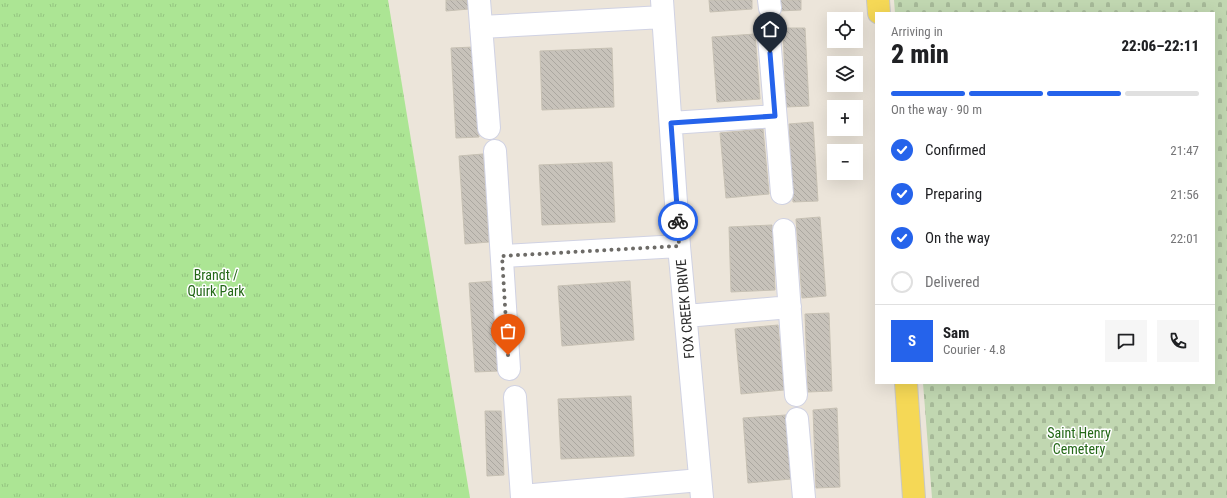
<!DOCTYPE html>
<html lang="en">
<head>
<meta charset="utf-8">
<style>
  body { margin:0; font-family:"Roboto Condensed",sans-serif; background:#f6f6f6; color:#202124; height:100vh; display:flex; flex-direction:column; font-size:15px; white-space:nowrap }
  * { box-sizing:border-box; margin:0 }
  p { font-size:13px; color:#757577 }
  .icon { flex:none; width:22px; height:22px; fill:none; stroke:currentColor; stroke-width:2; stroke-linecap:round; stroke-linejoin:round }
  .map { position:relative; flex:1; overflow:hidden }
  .panel { position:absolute; left:875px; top:12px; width:340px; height:372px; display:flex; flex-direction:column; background:#fff; border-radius:0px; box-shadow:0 4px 16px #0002 }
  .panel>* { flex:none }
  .buttons { position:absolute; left:827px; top:12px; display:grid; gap:8px }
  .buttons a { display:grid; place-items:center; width:36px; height:36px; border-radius:0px; background:#fff; box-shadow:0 4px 16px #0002; font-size:20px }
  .pin { position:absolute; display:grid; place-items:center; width:34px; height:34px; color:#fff; margin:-41px -17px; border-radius:50% 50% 50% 0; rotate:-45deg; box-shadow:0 0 4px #0007 }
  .pin .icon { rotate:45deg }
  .courier { position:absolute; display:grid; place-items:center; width:40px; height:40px; margin:-20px; border:3px solid #2563eb; border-radius:50%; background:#fff; color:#222; box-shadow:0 1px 5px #0007 }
  .head em { font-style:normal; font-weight:800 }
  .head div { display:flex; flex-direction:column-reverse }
  .head { display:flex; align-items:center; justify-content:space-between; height:68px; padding:0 16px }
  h1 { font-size:26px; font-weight:800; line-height:30px }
  .bar { display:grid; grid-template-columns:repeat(4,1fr); gap:6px 4px; align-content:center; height:48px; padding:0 16px }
  .bar i { height:5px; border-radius:3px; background:#e0e0e0 }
  .bar .on { background:#2563eb }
  .bar p { grid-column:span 4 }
  .line { display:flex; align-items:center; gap:10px; padding:0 16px; border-top:1px solid #e0e0e0 }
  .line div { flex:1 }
  .round { display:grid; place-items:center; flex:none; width:42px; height:42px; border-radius:0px; background:#f6f6f6 }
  ol { padding:0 16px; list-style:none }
  li { display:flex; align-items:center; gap:12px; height:44px }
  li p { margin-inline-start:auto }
  li .icon { padding:4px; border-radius:50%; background:#2563eb; color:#fff; stroke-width:4 }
  li:last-child { color:#757577 }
  li i { width:22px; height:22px; border:2px solid #e0e0e0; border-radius:50% }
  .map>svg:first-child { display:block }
  .cemetery { fill:url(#cemetery-stones) }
  .park { fill:url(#park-tufts) }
  .building { fill:url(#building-back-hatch); stroke:#c7c1b4 }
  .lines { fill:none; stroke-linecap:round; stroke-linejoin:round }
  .minor-casing { stroke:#d0d2e3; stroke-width:24 }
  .major-casing { stroke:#c7c7c7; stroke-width:24 }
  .minor { stroke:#fff; stroke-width:22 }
  .major { stroke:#f5d856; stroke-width:22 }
  .done { stroke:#6d6b67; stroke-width:4; stroke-dasharray:0 7.2 }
  .route { stroke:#2563eb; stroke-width:5 }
  .labels { text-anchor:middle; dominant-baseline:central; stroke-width:3; stroke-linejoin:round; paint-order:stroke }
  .park-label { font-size:14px; fill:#246817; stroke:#fff }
  .street-label { font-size:14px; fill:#292929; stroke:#fff }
</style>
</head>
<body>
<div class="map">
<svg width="1227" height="498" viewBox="0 0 1227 498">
  <defs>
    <pattern id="cemetery-stones" width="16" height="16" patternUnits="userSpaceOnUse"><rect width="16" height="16" fill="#c1d7b1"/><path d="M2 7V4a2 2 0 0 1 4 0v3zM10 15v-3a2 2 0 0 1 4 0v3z" fill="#a6b998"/></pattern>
    <pattern id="park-tufts" width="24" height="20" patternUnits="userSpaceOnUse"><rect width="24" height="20" fill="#ace594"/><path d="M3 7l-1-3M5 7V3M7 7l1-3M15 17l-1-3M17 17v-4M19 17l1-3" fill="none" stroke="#94c480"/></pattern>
    <pattern id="building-back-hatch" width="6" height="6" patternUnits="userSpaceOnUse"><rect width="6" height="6" fill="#c7c2ba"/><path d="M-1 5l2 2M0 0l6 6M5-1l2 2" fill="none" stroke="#aba7a0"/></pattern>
  </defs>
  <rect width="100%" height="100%" fill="#ece5da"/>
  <path class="cemetery" d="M894 0H1227V498H932L923 383H1214V13H895Z"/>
  <path class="park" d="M0 0H388L470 498H0Z"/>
  <path class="building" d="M446 0H468L469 9 446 11Z
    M709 0H752V9L710 12Z
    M778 0H801V10L778 11Z
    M783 28H805L809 106 786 107Z
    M755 34 760 99 717 102 712 37Z
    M474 47 479 137 456 138 451 48Z
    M612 48 614 107 542 110 540 51Z
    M813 122 818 201 793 202 789 124Z
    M763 129 769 194 726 198 720 133Z
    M483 154 489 242 465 244 459 156Z
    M612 162 615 222 542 225 539 165Z
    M820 217 826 296 802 298 796 219Z
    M772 225 775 290 731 292 729 227Z
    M493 281 499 371 475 372 469 283Z
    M630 281 634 340 562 346 558 286Z
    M829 313 832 391 808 392 805 314Z
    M778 325 784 390 741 394 735 329Z
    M631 396 634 456 561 459 558 399Z
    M837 408 840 487 816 488 813 410Z
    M485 411H501L504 475 487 476Z
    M786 415 791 479 748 483 743 418Z"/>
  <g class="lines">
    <defs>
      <path id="minor" d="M479 0 489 128
        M662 0 679 246 702 498
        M769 0 770 8
        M481 27 663 17
        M769 37 782 193
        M671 123 775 116
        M495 151 509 369
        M784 230 796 395
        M502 256 679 246
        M686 316 790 307
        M515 397 522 498
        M797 419 804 498
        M522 496 700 480"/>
      <path id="major" d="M878 0 879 13
        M906 383 914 498"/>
    </defs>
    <use href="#minor" class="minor-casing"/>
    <use href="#major" class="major-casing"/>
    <use href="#minor" class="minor"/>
    <use href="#major" class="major"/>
  </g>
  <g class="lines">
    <path class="done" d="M508 355 502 256 679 246 678 221"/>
    <path class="route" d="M678 221 671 123 775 116 770 53"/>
  </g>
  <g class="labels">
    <g class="park-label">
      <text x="216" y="275">Brandt /<tspan x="216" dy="16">Quirk Park</tspan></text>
      <text x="1079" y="433">Saint Henry<tspan x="1079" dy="16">Cemetery</tspan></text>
    </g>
    <g class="street-label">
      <text transform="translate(685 309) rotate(-95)">FOX CREEK DRIVE</text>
    </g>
  </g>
</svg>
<div class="buttons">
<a><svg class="icon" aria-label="locate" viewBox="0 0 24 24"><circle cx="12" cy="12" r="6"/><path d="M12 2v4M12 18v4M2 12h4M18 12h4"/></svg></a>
<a><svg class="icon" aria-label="layers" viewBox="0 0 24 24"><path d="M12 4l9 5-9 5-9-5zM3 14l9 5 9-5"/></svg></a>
<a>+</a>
<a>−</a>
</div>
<div class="pin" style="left:508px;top:355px;background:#ea580c"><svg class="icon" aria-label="bag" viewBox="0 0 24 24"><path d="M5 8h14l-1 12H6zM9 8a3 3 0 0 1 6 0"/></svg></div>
<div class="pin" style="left:770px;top:53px;background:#1f2937"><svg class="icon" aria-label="home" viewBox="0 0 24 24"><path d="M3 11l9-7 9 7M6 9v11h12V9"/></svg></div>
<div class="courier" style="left:678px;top:221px"><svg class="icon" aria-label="bike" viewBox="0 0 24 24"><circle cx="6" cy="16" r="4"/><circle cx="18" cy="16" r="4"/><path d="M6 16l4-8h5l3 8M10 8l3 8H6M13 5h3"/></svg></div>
<section class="panel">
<div class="head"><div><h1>2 min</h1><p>Arriving in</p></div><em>22:06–22:11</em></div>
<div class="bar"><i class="on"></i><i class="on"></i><i class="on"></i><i></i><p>On the way · 90 m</p></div>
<ol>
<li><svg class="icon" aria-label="check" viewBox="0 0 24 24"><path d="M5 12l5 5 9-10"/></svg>Confirmed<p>21:47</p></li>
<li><svg class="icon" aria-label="check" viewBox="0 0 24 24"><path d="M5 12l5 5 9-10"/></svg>Preparing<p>21:56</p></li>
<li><svg class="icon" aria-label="check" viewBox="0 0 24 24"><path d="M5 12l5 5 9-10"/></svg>On the way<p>22:01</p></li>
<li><i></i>Delivered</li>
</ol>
<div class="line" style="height:72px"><b class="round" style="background:#2563eb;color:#fff">S</b><div><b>Sam</b><p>Courier · 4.8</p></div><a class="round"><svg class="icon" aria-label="chat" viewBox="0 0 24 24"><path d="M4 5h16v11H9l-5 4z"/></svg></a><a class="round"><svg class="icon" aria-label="phone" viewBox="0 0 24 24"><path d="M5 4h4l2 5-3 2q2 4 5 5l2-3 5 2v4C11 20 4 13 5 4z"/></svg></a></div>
</section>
</div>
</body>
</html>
